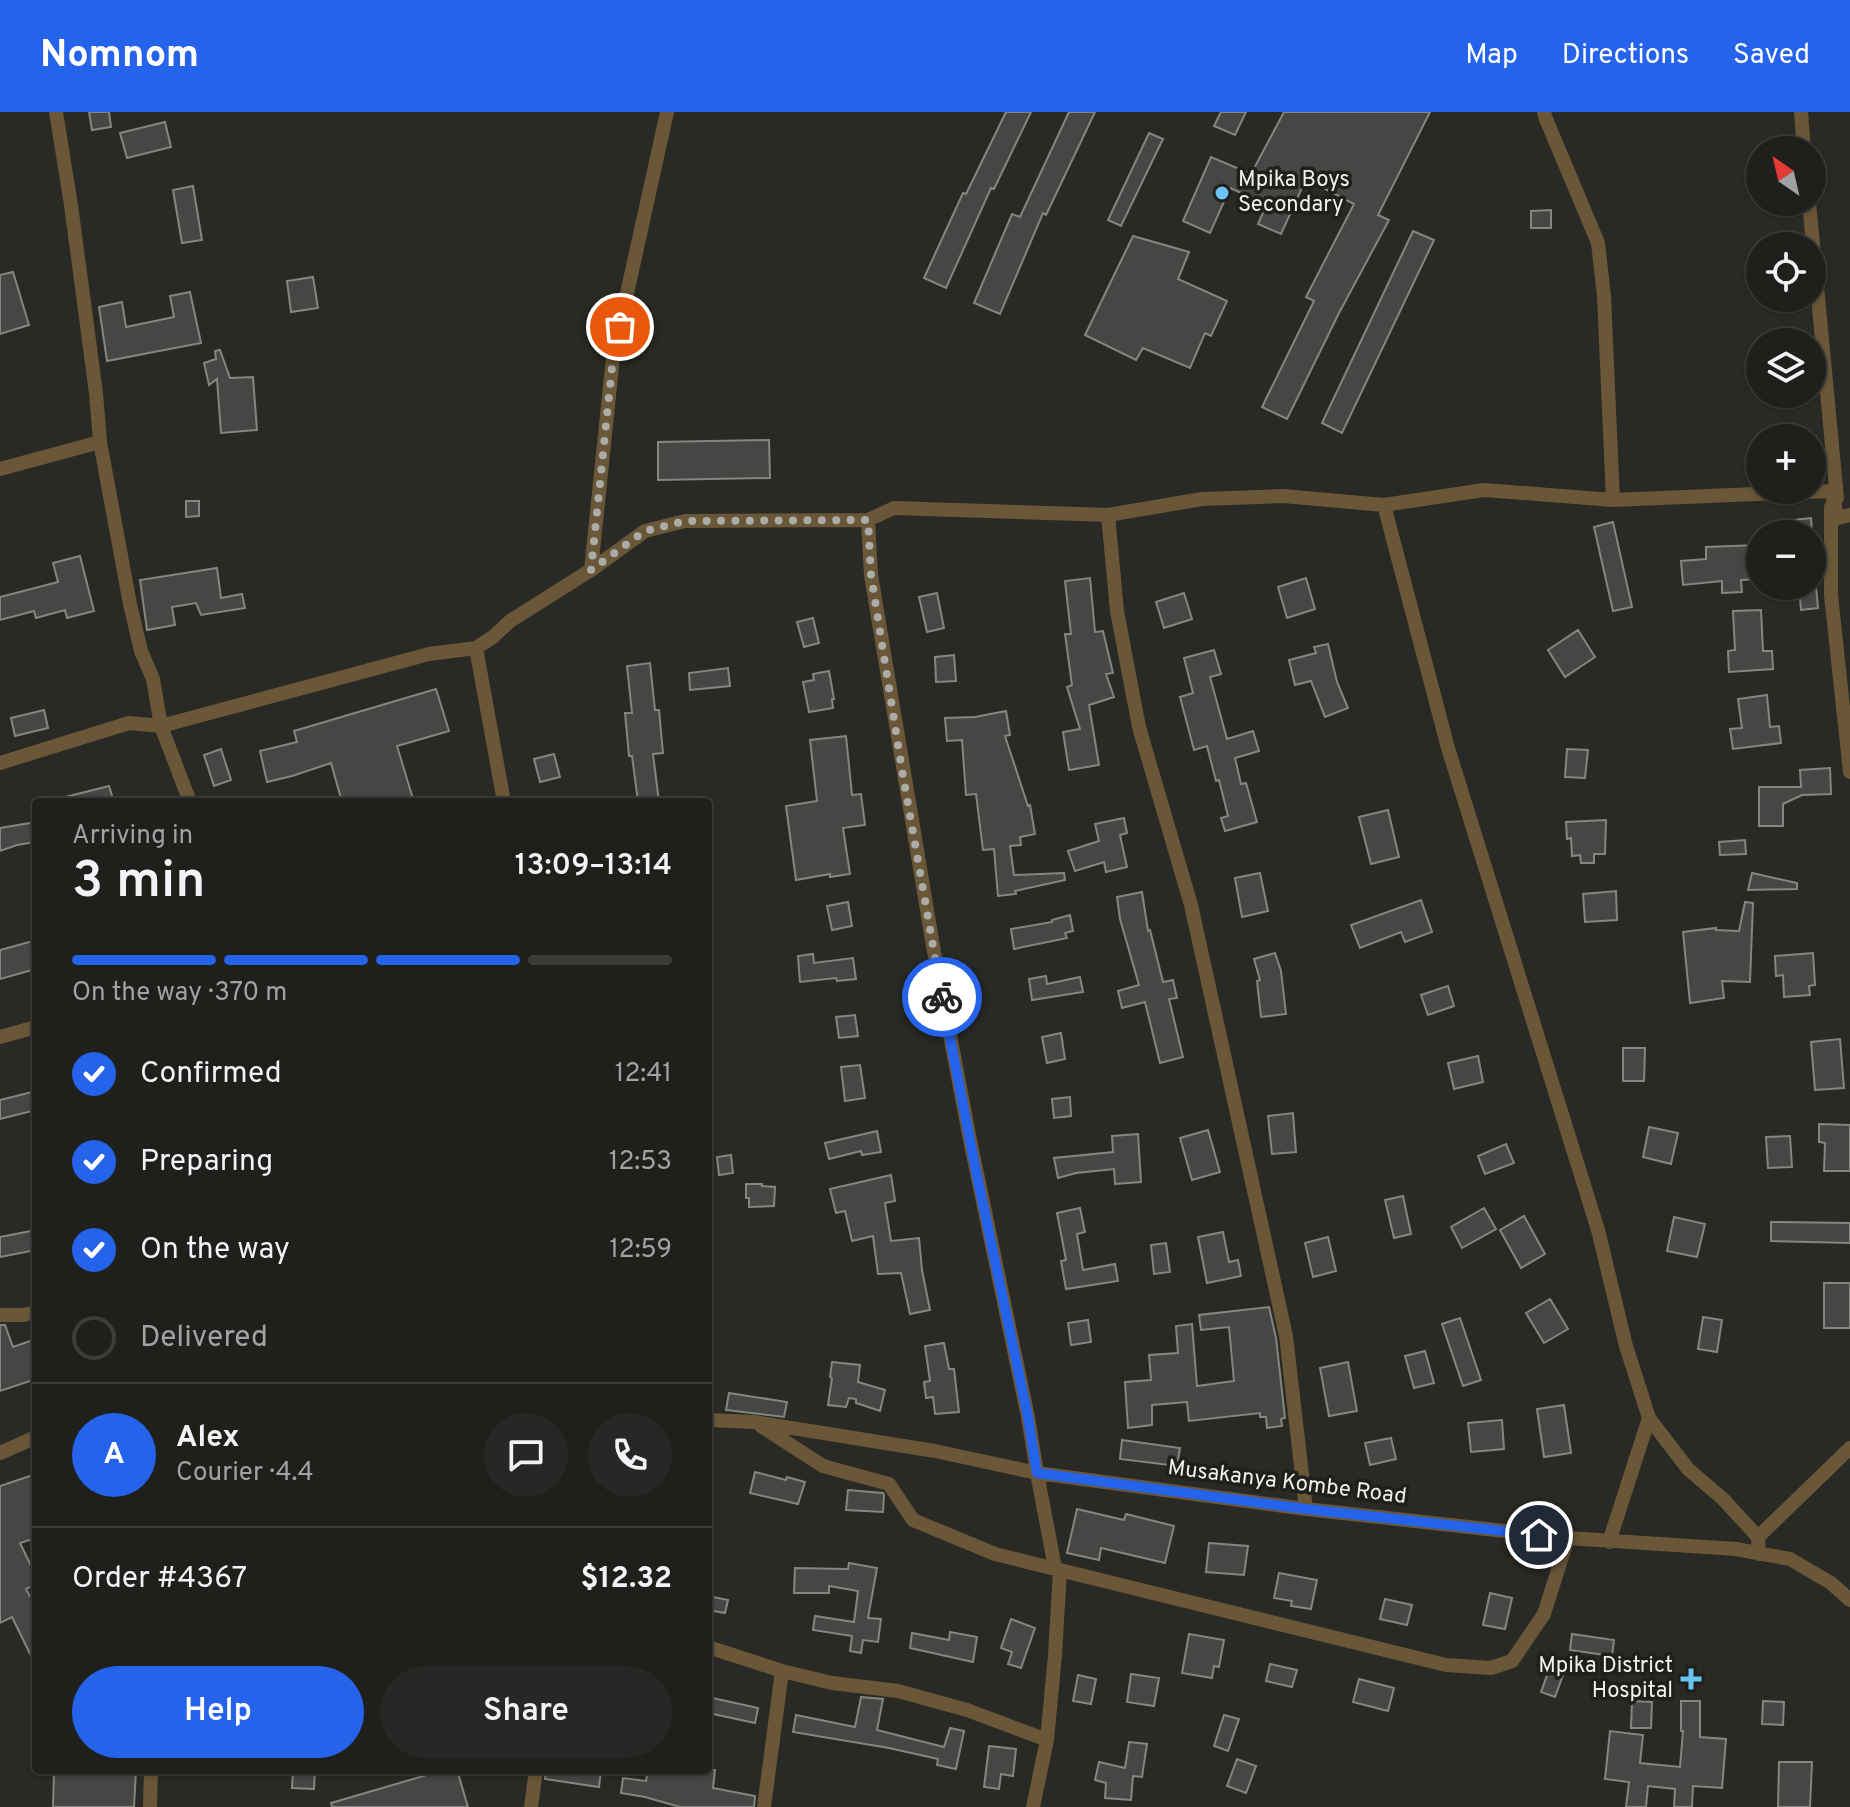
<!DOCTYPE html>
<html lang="en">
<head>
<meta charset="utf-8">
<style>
  body { margin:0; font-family:Overpass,sans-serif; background:#272725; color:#f1f3f6; height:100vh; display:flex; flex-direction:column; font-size:30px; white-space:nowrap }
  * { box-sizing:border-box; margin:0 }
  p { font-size:26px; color:#a1a2a3 }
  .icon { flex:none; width:44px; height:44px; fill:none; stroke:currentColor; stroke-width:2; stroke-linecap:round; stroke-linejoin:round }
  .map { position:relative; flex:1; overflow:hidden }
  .details { position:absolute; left:32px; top:686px; width:680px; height:976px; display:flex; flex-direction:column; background:#1f1f1c; border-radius:8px; box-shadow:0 2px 6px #0004,0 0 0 2px #3c3d3b }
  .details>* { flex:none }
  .needle { width:52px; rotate:326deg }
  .controls { position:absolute; left:1746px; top:24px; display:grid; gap:16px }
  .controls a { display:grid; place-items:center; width:80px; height:80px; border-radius:50%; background:#1f1f1c; box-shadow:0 2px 6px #0004,0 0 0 2px #3c3d3b; font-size:40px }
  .pin { position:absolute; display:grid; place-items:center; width:68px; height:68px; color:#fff; margin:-34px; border:4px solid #fff; border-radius:50%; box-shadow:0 2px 8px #0007 }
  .courier { position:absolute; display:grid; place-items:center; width:80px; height:80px; margin:-40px; border:6px solid #2563eb; border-radius:50%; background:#fff; color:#222; box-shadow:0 2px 10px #0007 }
  .overview em { font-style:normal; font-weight:600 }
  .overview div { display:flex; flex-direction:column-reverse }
  .overview { display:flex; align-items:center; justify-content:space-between; height:136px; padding:0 40px }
  h1 { font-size:52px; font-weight:600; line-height:60px }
  .bar { display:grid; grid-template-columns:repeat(4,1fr); gap:12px 8px; align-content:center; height:96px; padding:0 40px }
  .bar i { height:10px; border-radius:6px; background:#3c3d3b }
  .bar .current { background:#2563eb }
  .bar p { grid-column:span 4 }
  .line { display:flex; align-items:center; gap:20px; padding:0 40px; border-top:2px solid #3c3d3b }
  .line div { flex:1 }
  .round { display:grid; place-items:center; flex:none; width:84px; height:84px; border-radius:42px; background:#272725 }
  ol { padding:0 40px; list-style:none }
  li { display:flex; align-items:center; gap:24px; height:88px }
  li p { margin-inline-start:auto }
  li .icon { padding:8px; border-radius:50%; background:#2563eb; color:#fff; stroke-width:4 }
  li:last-child { color:#a1a2a3 }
  li i { width:44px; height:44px; border:4px solid #3c3d3b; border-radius:50% }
  .button { display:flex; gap:16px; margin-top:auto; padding:16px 40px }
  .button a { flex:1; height:92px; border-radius:48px; background:#2563eb; color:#fff; font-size:32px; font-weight:600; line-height:92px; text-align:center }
  .button a+a { background:#272725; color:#f1f3f6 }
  header { display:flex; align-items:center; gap:48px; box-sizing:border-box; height:112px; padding:0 40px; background:#2563eb; color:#fff }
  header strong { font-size:38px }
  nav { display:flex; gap:44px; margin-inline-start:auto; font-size:28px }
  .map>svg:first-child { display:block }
  .building { fill:#444743; stroke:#838681; stroke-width:2 }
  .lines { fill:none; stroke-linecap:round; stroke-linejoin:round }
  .minor { stroke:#695738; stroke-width:14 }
  .done { stroke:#ababa8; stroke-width:8; stroke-dasharray:0 14.4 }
  .route { stroke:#2563eb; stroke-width:10 }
  .poi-dot { fill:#6ac3f1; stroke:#1f1f1b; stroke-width:3 }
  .labels { text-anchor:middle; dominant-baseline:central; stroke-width:7; stroke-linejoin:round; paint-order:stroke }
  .poi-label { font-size:22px; fill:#f1f1ee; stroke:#1f1f1b; text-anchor:start }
  .street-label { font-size:22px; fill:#f1f1ee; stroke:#1f1f1b }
</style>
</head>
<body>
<header>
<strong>Nomnom</strong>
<nav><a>Map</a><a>Directions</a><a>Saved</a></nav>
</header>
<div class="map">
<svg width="1850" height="1695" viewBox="0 0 1850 1695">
  <rect width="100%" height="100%" fill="#292925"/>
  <path class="building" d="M89 0H109L111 15 92 18Z
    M1006 0H1031L994 77 991 76 946 176 924 166 963 81 966 82Z
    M1069 0H1095L1046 103 1043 101 1000 202 974 191 1012 102 1020 105Z
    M1221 0H1246L1235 23 1214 14Z
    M1284 0H1430L1378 103 1389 108 1339 201 1287 307 1262 295 1314 189 1306 185 1354 92 1306 67 1281 122 1258 112 1267 92 1230 76 1210 121 1183 109 1211 45 1251 62Z
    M165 10 171 35 127 46 120 21Z
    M1149 21 1163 27 1121 114 1108 108Z
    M193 74 202 128 182 131 173 78Z
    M1551 98V116H1531V99Z
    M1413 119 1434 128 1342 321 1322 311Z
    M1133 124 1189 140 1178 167 1227 189 1211 224 1205 221 1190 256 1143 236 1136 248 1085 223Z
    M13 160 29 213 0 222V163Z
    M313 165 318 196 291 200 287 169Z
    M190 180 201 231 107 249 99 195 122 190 126 215 174 205 170 184Z
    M220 238 230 266 253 265 257 318 221 321 217 267 209 273 204 251 216 247 215 239Z
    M769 328 770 366 658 368V330Z
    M186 389H199V404L186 405Z
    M1811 406 1812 422H1794L1793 408Z
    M1613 410 1632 495 1613 499 1594 415Z
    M1758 433 1760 467 1741 468 1742 480 1722 481V469L1683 473 1681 449 1706 447V435Z
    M80 444 94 499 67 506 65 498 36 506 34 499 0 508V485L58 470 53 451Z
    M217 456 221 486 242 482 245 496 201 503 196 491 172 495 175 513 147 518 140 468Z
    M1090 466 1095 520 1103 519 1113 561 1106 562 1114 585 1089 593 1099 653 1069 658 1063 620 1080 617 1067 575 1072 573 1065 522H1071L1065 469Z
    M1306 466 1315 497 1287 506 1278 475Z
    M1799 474H1816L1818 496 1801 498Z
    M937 481 944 516 927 520 919 485Z
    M1184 481 1192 507 1164 516 1156 490Z
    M1761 498 1763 539H1772L1773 557 1729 560 1728 539 1735 538 1733 499Z
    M813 506 819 531 804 535 797 510Z
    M1578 518 1595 545 1565 565 1548 538Z
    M1328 532 1337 570 1348 596 1325 605 1311 569 1295 573 1289 548 1316 541 1314 535Z
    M1214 538 1221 562 1210 565 1227 627 1253 619 1259 639 1235 646 1241 672 1246 671 1257 710 1225 719 1221 706 1228 704 1219 668 1216 669 1207 634 1194 638 1180 585 1193 581 1184 546Z
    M954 543 956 569 936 570 935 545Z
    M650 551 655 598H659L663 641 653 642 659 690H638L632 644H629L625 601H632L627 554Z
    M728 556 730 574 690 578 689 561Z
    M829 559 834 587H832L833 596 809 600 803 570 814 568 813 562Z
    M436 577 449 619 397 634 414 690H342L331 651 292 664 267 670 260 639 297 630 294 619Z
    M1767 583 1770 615 1779 614 1781 631 1733 637 1730 617 1742 616 1738 587Z
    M44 598 48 616 15 624 11 606Z
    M1006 599 1010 623 1005 624 1028 694 1030 693 1035 722 1020 725 1021 733 1010 734 1014 763 1064 761 1065 768 1015 779 1016 782 998 784 994 737 983 738 976 682 966 683 962 628 947 629 945 606 975 605Z
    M846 624 852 683 861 682 865 713 843 716 850 762 830 765V762L796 768 786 694 817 689 810 628Z
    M221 637 231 668 214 674 204 643Z
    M1567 637 1588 638 1585 666 1565 665Z
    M554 642 560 665 540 670 534 647Z
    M1830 656 1831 682 1802 683 1783 692V714H1759V675H1801L1800 658Z
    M109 674 114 690H65V685Z
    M1388 698 1399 745 1371 752 1359 705Z
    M1124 706 1127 721 1120 723 1127 755 1106 760 1104 750 1075 759 1068 739 1099 729 1095 712Z
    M1606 708 1605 742H1594V751H1581L1580 743 1572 744 1571 726 1567 727 1566 710Z
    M36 710V730L17 733 0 739V716Z
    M1745 728 1746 742 1720 743 1719 730Z
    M1260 761 1268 799 1242 805 1235 766Z
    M1752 761 1797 771V777L1748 778Z
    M1616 779 1617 808 1585 810 1583 782Z
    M1142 780 1148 819 1150 818 1163 870 1173 868 1177 886 1169 887 1183 945 1160 951 1145 890 1122 896 1118 879 1139 873 1120 807 1117 785Z
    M1421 788 1432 820 1405 830 1401 820 1360 836 1351 813Z
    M848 790 852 814 832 818 827 794Z
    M1745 790 1753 791 1750 870 1722 869 1724 886 1690 891 1683 820 1716 816V818L1739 819Z
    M1070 803 1073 819 1065 821 1067 826 1014 837 1011 817 1052 810V808Z
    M33 829 36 842V857L0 867V838Z
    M1275 841 1281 859 1286 902 1261 905 1257 869 1260 868 1254 847Z
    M1813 841 1815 873 1809 874 1810 883 1784 885 1783 863 1776 864 1775 844Z
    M813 842 814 851 853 846 856 867 837 869 836 866 800 870 798 844Z
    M1046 864 1047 872 1080 865 1083 880 1032 888 1029 867Z
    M1448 874 1454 894 1428 903 1421 883Z
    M855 903 858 924 839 926 836 905Z
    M1061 921 1065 947 1047 951 1042 925Z
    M1840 927 1844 976 1815 978 1811 930Z
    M1623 936H1645L1644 969H1623Z
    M1478 944 1483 970 1454 977 1448 951Z
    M860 953 865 986 845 989 841 955Z
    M36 979V998L0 1007V988Z
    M1070 985 1071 1004 1054 1006 1052 987Z
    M1293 1001 1296 1040 1272 1042 1268 1004Z
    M1819 1012 1850 1013V1059H1824L1825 1031 1819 1030Z
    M1649 1015 1678 1021 1671 1052 1643 1045Z
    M1208 1018 1220 1060 1192 1068 1180 1026Z
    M877 1019 881 1040 862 1043 861 1039 829 1047 825 1031Z
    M1138 1022 1141 1070 1115 1072 1114 1057 1076 1061 1058 1066 1054 1046 1113 1040 1112 1024Z
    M1790 1024 1792 1055 1768 1056 1766 1025Z
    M1506 1032 1514 1051 1485 1062 1478 1044Z
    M731 1043 733 1061 719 1063 717 1045Z
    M891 1063 895 1089 885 1091 891 1129 919 1126 922 1158 930 1198 910 1202 901 1161 878 1162 873 1124 852 1129 845 1099 836 1101 830 1077Z
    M746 1072H762V1074L775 1075 774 1094 749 1095V1086H746Z
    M1403 1084 1411 1122 1394 1126 1385 1088Z
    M1080 1096 1085 1120 1077 1122 1083 1158 1115 1152 1118 1169 1066 1177 1061 1149 1066 1148 1057 1101Z
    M1484 1096 1496 1117 1462 1136 1451 1115Z
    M1524 1104 1545 1142 1521 1156 1500 1118Z
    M1674 1105 1705 1112 1697 1145 1667 1139Z
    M1771 1110 1850 1111V1131L1771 1129Z
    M36 1118V1138L0 1145V1125Z
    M1223 1120 1229 1150 1238 1148 1241 1164 1207 1171 1198 1125Z
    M1328 1125 1336 1159 1313 1165 1305 1131Z
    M1166 1131 1170 1160 1154 1162 1151 1133Z
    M1824 1171H1850V1216H1824Z
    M1550 1187 1568 1217 1544 1231 1526 1201Z
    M1269 1195 1276 1226 1285 1306 1281 1307 1282 1314 1267 1316 1266 1305H1260V1301L1189 1309 1187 1290 1152 1293V1313L1128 1316 1125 1270 1151 1268 1149 1243 1178 1241 1176 1214 1192 1212 1197 1274 1234 1269 1229 1215 1201 1218 1199 1203Z
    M1703 1205 1722 1208 1717 1240 1698 1237Z
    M1460 1206 1481 1268 1463 1274 1442 1212Z
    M1088 1208 1091 1230 1071 1233 1068 1211Z
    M0 1213H5L13 1235 36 1227V1267L0 1279Z
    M944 1231 949 1257H954L959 1300 935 1302 933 1285 926 1286 924 1270 930 1269 925 1234Z
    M1425 1239 1434 1271 1414 1276 1405 1244Z
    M832 1250 860 1253 858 1270 885 1278 880 1299 856 1291V1287L849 1286 846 1295 828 1293 832 1266 830 1265Z
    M1348 1250 1357 1299 1329 1304 1320 1256Z
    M729 1281 787 1290 784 1305 726 1298Z
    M1564 1293 1571 1341 1544 1345 1537 1297Z
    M1502 1308 1504 1337 1471 1340 1468 1311Z
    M1391 1326 1396 1347 1370 1353 1365 1331Z
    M1122 1328 1180 1336 1177 1354 1120 1347Z
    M755 1360 786 1368 787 1365 805 1370 798 1392 750 1381Z
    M36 1362V1426L20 1431 36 1464V1472L26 1477 36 1496V1554L12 1505 0 1511V1374Z
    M848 1378 883 1381 884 1383 883 1400 846 1398Z
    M1077 1397 1124 1408 1126 1402 1174 1414 1165 1451 1101 1436 1099 1448 1067 1441Z
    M1209 1431 1248 1434 1244 1463 1206 1460Z
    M849 1451 877 1456 868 1506 881 1507 878 1530 863 1528 861 1541 850 1539 852 1524 813 1518 815 1504 854 1510 858 1479 829 1474V1481H794L795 1456 848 1457Z
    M1279 1461 1317 1468 1311 1497 1291 1494 1292 1489 1274 1486Z
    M1490 1481 1512 1486 1505 1517 1483 1513Z
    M708 1484 728 1488 725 1501 708 1498Z
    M1385 1487 1412 1493 1407 1513 1380 1507Z
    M1011 1507 1035 1516 1021 1556 1008 1552 1012 1540 1001 1536Z
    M950 1520 977 1525 973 1550 910 1536 912 1521 949 1528Z
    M1189 1522 1224 1528 1219 1555 1214 1554 1212 1566 1182 1561Z
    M1572 1522 1614 1528 1612 1544 1570 1538Z
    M1553 1547 1567 1552 1555 1585 1541 1580Z
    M1270 1552 1297 1558 1292 1575 1266 1569Z
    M1131 1562 1159 1566 1154 1594 1127 1590Z
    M1078 1563 1096 1567 1091 1592 1073 1589Z
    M1359 1567 1394 1576 1388 1599 1353 1590Z
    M708 1585 758 1596 755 1611 708 1601Z
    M861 1585 883 1587 877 1618 944 1635 950 1616 964 1619 956 1657 937 1653 938 1647 889 1636 793 1620 796 1603 855 1615Z
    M1632 1589 1652 1590 1651 1616H1631Z
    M1681 1589H1700V1625L1726 1627 1722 1676 1693 1674 1692 1695H1674L1675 1677 1648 1674 1646 1695H1626L1629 1670 1605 1667 1610 1619 1643 1623 1640 1651 1680 1655 1683 1619H1681Z
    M1763 1589 1784 1590 1783 1613 1762 1612Z
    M1224 1603 1239 1607 1228 1639 1214 1634Z
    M1129 1630 1147 1632 1142 1665 1133 1664 1131 1688 1105 1686 1106 1671 1095 1668 1099 1650 1125 1656Z
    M989 1634 1016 1637 1013 1664 1001 1662 999 1677 984 1675Z
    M1237 1647 1256 1654 1246 1681 1227 1674Z
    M1779 1650H1812L1810 1695H1778Z
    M54 1658H136L134 1695H53Z
    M293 1658H315L314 1677 292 1676Z
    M444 1658H457L468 1695H332L331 1691Z
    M546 1658H601L599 1675 545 1667Z
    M648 1658H715L713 1676 755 1684 754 1695H680L645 1685 621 1681 623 1666 646 1669Z"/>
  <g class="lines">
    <path class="minor" d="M56 0 71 93 96 281 100 330 130 492 141 539 153 567 161 614 190 690
      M1544 0 1546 7 1598 131 1604 184 1613 388
      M1801 0 1804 38
      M1809 90 1837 386
      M0 357 100 330
      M1384 393 1448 636 1598 1118 1626 1234 1649 1306 1688 1357 1723 1387 1758 1425 1759 1442
      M1831 395V483L1850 660
      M1108 403 1117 499 1139 615 1191 793 1286 1224 1306 1397
      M868 408 871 463 933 834 970 1028 1028 1305 1037 1361 1055 1456 1060 1458 1055 1543 1047 1628 1033 1695
      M591 458 613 245 667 0
      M476 536 504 690
      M0 651 129 611 161 614 429 542 476 536 493 525 510 509 591 458 645 419 685 409 868 408 894 396 1108 403 1202 387 1283 384 1384 393 1484 378 1613 388 1831 379 1838 406 1850 403
      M0 925 36 915
      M0 1203H23L36 1200
      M708 1308 754 1310 935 1339 1037 1361 1306 1397 1568 1426 1736 1437 1790 1447 1831 1471 1850 1488
      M761 1314 823 1354 889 1372 913 1408 995 1442 1446 1553 1491 1556 1512 1549 1544 1502 1568 1426
      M0 1341 36 1325
      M1758 1425 1850 1336
      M1609 1430 1649 1306
      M708 1535 782 1559 832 1571 898 1579 967 1598 1047 1628
      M150 1695 151 1658
      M531 1695 536 1658
      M764 1695 782 1559"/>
  </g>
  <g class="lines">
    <path class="done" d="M620 215 613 245 591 458 645 419 685 409 868 408 871 463 902 658 942 885"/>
    <path class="route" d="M942 885 976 1059 1028 1305 1037 1361 1306 1397 1539 1423"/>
  </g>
  <g class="poi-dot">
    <circle cx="1222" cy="81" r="8"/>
    <path d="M1687 1555h8v8h8v8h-8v8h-8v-8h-8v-8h8z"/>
  </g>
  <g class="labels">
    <g class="poi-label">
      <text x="1238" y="68">Mpika Boys<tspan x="1238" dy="25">Secondary</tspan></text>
      <text x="1673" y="1554" text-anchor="end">Mpika District<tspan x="1673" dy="25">Hospital</tspan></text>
    </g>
    <g class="street-label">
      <text transform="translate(1287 1371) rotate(7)">Musakanya Kombe Road</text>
    </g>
  </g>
</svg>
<div class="controls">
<a><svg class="needle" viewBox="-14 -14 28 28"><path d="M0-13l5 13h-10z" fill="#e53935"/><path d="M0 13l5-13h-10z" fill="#a1a2a3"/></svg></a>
<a><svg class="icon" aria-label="locate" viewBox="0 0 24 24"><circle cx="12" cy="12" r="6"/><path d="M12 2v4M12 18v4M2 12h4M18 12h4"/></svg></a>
<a><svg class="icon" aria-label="layers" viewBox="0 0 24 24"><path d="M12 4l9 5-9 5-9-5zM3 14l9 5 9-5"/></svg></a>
<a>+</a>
<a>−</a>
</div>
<div class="pin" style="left:620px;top:215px;background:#ea580c"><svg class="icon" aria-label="bag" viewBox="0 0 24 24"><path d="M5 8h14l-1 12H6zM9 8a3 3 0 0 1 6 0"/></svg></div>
<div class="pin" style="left:1539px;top:1423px;background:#1f2937"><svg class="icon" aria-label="home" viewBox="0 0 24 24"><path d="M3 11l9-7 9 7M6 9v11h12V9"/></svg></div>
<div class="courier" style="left:942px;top:885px"><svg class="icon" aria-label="bike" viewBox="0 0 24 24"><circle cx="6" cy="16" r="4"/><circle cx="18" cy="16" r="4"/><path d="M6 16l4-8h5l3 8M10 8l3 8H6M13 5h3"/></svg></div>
<section class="details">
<div class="overview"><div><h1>3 min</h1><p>Arriving in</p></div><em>13:09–13:14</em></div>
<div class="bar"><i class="current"></i><i class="current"></i><i class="current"></i><i></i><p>On the way · 370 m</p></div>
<ol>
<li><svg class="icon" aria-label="check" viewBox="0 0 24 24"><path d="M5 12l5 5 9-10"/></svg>Confirmed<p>12:41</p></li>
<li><svg class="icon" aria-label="check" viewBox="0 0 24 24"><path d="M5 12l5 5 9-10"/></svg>Preparing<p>12:53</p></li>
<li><svg class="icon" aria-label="check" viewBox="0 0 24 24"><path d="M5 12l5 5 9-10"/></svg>On the way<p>12:59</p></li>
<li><i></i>Delivered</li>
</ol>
<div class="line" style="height:144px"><b class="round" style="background:#2563eb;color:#fff">A</b><div><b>Alex</b><p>Courier · 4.4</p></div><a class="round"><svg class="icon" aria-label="chat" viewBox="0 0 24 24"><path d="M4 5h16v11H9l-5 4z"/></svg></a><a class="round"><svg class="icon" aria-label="phone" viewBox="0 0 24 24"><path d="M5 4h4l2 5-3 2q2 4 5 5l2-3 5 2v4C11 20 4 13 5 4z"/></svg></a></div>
<div class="line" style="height:104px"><div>Order #4367</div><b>$12.32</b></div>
<div class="button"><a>Help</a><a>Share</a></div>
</section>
</div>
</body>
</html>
